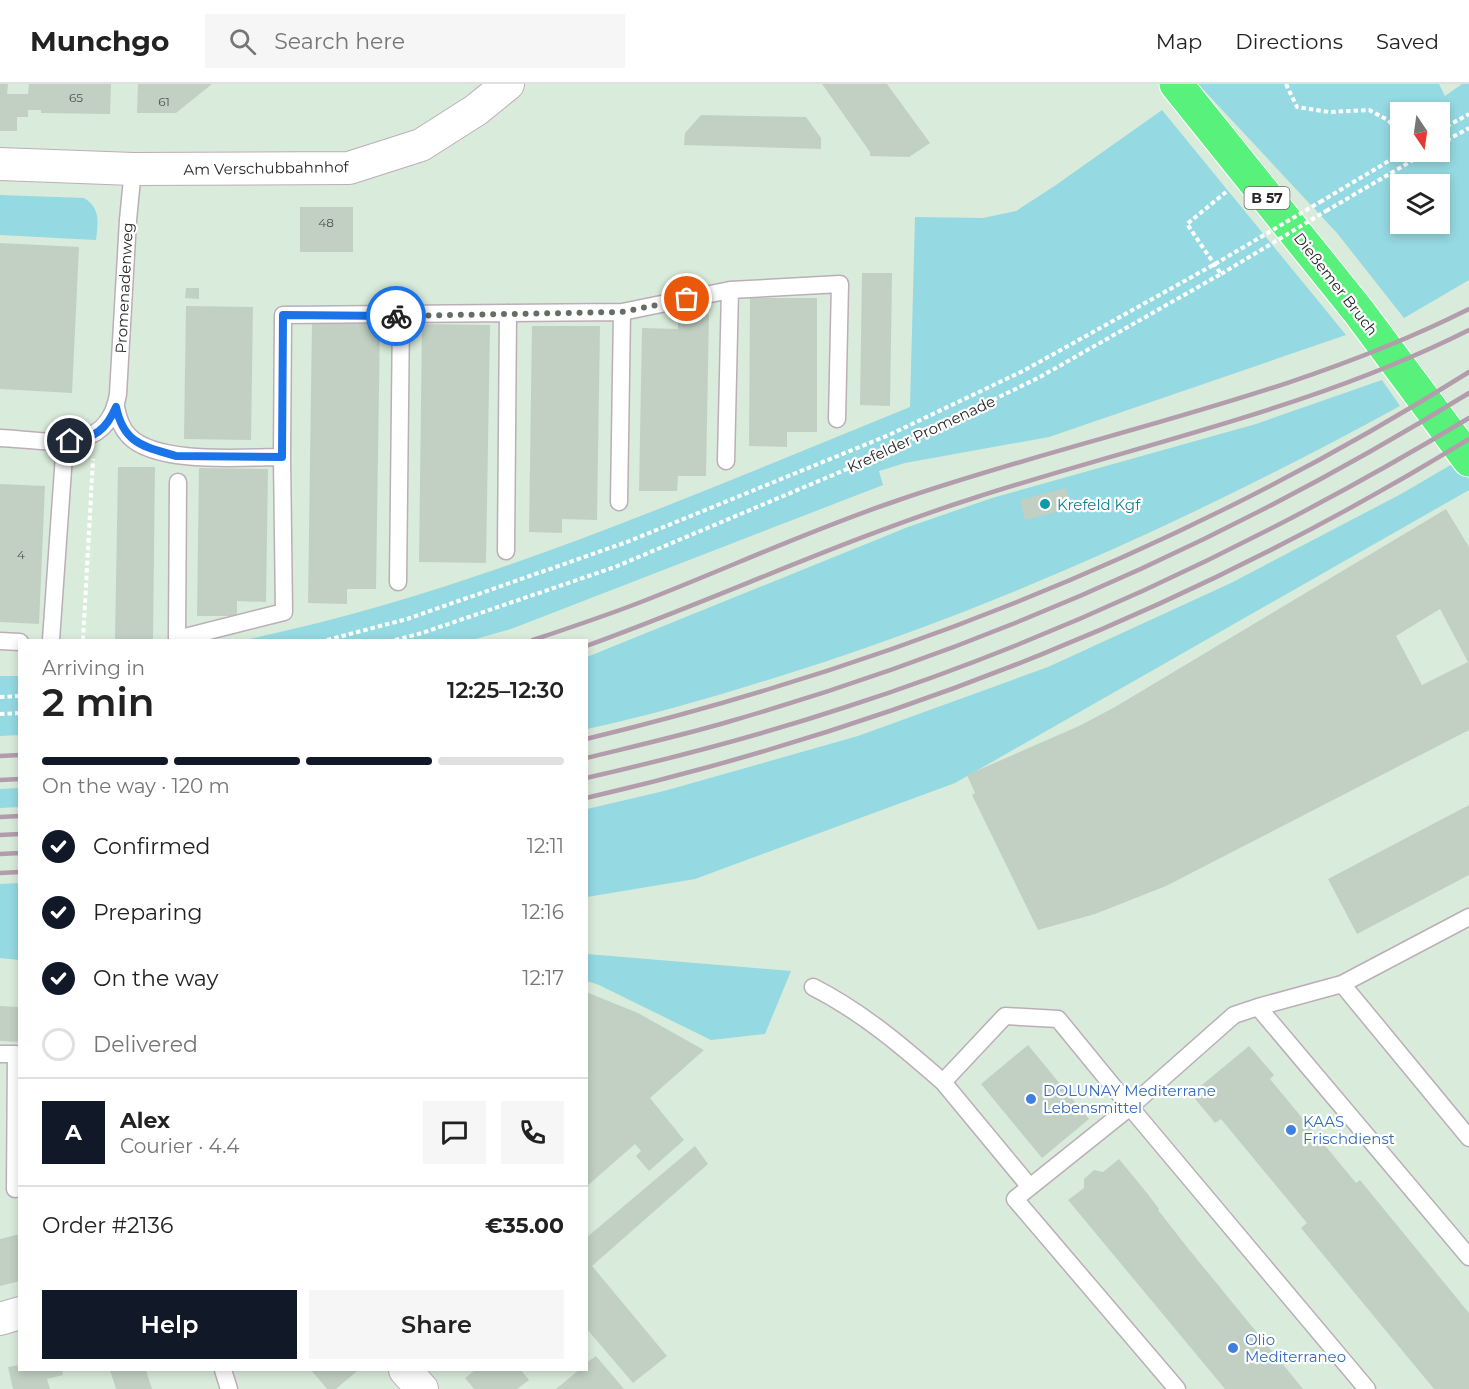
<!DOCTYPE html>
<html lang="en">
<head>
<meta charset="utf-8">
<style>
  body { margin:0; font-family:Montserrat,sans-serif; background:#f6f6f6; color:#222; height:100vh; display:flex; flex-direction:column; font-size:22px; white-space:nowrap }
  * { box-sizing:border-box; margin:0 }
  p { font-size:20px; color:#767676 }
  .icon { flex:none; width:33px; height:33px; fill:none; stroke:currentColor; stroke-width:2; stroke-linecap:round; stroke-linejoin:round }
  .map { position:relative; flex:1; overflow:hidden }
  .drawer { position:absolute; left:18px; top:555px; width:570px; height:732px; display:flex; flex-direction:column; background:#fff; border-radius:0px; box-shadow:0 3px 9px #0003 }
  .drawer>* { flex:none }
  .needle { width:39px; rotate:167deg }
  .tools { position:absolute; left:1390px; top:18px; display:grid; gap:12px }
  .tools a { display:grid; place-items:center; width:60px; height:60px; border-radius:0px; background:#fff; box-shadow:0 3px 9px #0003; font-size:30px }
  .pin { position:absolute; display:grid; place-items:center; width:51px; height:51px; color:#fff; margin:-26px; border:3px solid #fff; border-radius:50%; box-shadow:0 2px 6px #0007 }
  .courier { position:absolute; display:grid; place-items:center; width:60px; height:60px; margin:-30px; border:4px solid #1a73e8; border-radius:50%; background:#fff; color:#222; box-shadow:0 2px 8px #0007 }
  .headline em { font-style:normal; font-weight:600 }
  .headline div { display:flex; flex-direction:column-reverse }
  .headline { display:flex; align-items:center; justify-content:space-between; height:102px; padding:0 24px }
  h1 { font-size:39px; font-weight:600; line-height:45px }
  .bar { display:grid; grid-template-columns:repeat(4,1fr); gap:9px 6px; align-content:center; height:72px; padding:0 24px }
  .bar i { height:8px; border-radius:4px; background:#e0e0e0 }
  .bar .selected { background:#111827 }
  .bar p { grid-column:span 4 }
  .line { display:flex; align-items:center; gap:15px; padding:0 24px; border-top:2px solid #e0e0e0 }
  .line div { flex:1 }
  .round { display:grid; place-items:center; flex:none; width:63px; height:63px; border-radius:0px; background:#f6f6f6 }
  ol { padding:0 24px; list-style:none }
  li { display:flex; align-items:center; gap:18px; height:66px }
  li p { margin-inline-start:auto }
  li .icon { padding:6px; border-radius:50%; background:#111827; color:#fff; stroke-width:4 }
  li:last-child { color:#767676 }
  li i { width:33px; height:33px; border:3px solid #e0e0e0; border-radius:50% }
  .primary-button { display:flex; gap:12px; margin-top:auto; padding:12px 24px }
  .primary-button a { flex:1; height:69px; border-radius:0px; background:#111827; color:#fff; font-size:24px; font-weight:600; line-height:69px; text-align:center }
  .primary-button a+a { background:#f6f6f6; color:#222 }
  header { display:flex; align-items:center; gap:36px; box-sizing:border-box; height:84px; padding:0 30px; background:#fff; border-bottom:2px solid #e0e0e0 }
  header strong { font-size:28px }
  nav { display:flex; gap:33px; margin-inline-start:auto; font-size:21px }
  .search { width:420px; height:54px; background:#f6f6f6; display:flex; align-items:center; gap:15px; box-sizing:border-box; padding:0 21px; border-radius:0px; color:#767676; font-size:22px }
  .map>svg:first-child { display:block }
  .green { fill:#95d9e2; fill-rule:evenodd }
  .building { fill:#c2d0c3; fill-rule:evenodd }
  .lines { fill:none; stroke-linecap:round; stroke-linejoin:round }
  .lane-casing { stroke:#bcaeb8; stroke-width:19 }
  .street-casing { stroke:#bcaeb8; stroke-width:34 }
  .primary-casing { stroke:#fff; stroke-width:35 }
  .path { stroke:#fff; stroke-width:4; stroke-dasharray:4.5 3; stroke-linecap:butt }
  .lane { stroke:#fff; stroke-width:16 }
  .street { stroke:#fff; stroke-width:32 }
  .primary { stroke:#58f17b; stroke-width:33 }
  .rail { stroke:#b39cac; stroke-width:4.5 }
  .path-bridge { stroke:#fff; stroke-width:4; stroke-dasharray:4.5 3; stroke-linecap:butt }
  .done { stroke:#666c66; stroke-width:6; stroke-dasharray:0 10.8 }
  .route { stroke:#1a73e8; stroke-width:8 }
  .culture-dot { fill:#0f9aa8; stroke:#fff; stroke-width:2 }
  .shop-dot { fill:#3f7fe0; stroke:#fff; stroke-width:2 }
  .labels { text-anchor:middle; dominant-baseline:central; stroke-width:4.5; stroke-linejoin:round; paint-order:stroke }
  .number-label { font-size:12px; fill:#4e524f }
  .shield { fill:#fff; stroke:#686868; stroke-width:1.5 }
  .shield-label { font-size:14px; font-weight:bold; fill:#282828 }
  .street-label { font-size:15px; fill:#282828; stroke:#fff }
  .culture-label { font-size:15px; fill:#0d838f; stroke:#fff; text-anchor:start }
  .shop-label { font-size:15px; fill:#366cbe; stroke:#fff; text-anchor:start }
</style>
</head>
<body>
<header>
<strong>Munchgo</strong>
<div class="search"><svg class="icon" aria-label="search" viewBox="0 0 24 24"><circle cx="10" cy="10" r="6"/><path d="M15 15l6 6"/></svg>Search here</div>
<nav><a>Map</a><a>Directions</a><a>Saved</a></nav>
</header>
<div class="map">
<svg width="1469" height="1305" viewBox="0 0 1469 1305">
  <rect width="100%" height="100%" fill="#d9ebda"/>
  <path class="green" d="M1198 0H1439L1445 12 1462 0H1469V196L1404 234 1337 149ZM1401 28H1440V68H1401ZM1401 100H1440V140H1401Z
    M1162 26 1346 251 1049 353 905 379 879 387 883 401 511 545 472 556H244C475 508 692 411 910 323L915 133 983 134 1016 127 1056 101Z
    M0 111 84 114C101 124 98 139 96 156L0 151Z
    M1382 296 1400 322C1206 428 1006 520 796 587 727 609 658 630 587 645V573L908 443 992 414 1256 340Z
    M1466 372 1469 376V406L955 699 695 795 587 813V725L664 707 858 652 1048 583 1231 499 1401 410Z
    M0 592H19V651L0 652Z
    M19 704V723L0 724V705Z
    M19 799V876L0 874V800Z
    M586 870H587L791 887 765 950 711 956 599 901 587 897Z"/>
  <path class="building" d="M0 0H8L7 10H28L29 0H111L110 30 41 29V26H28V33H17V47H0Z
    M138 0H212L176 29H137Z
    M822 0H887L930 59 909 73 870 72V68Z
    M701 31 806 33 821 54V65L684 61 685 49Z
    M300 123H353V168H300Z
    M0 159 79 163 72 309 0 305Z
    M862 189H892L890 322 860 321Z
    M186 204H199V215L185 214Z
    M750 214H817V348H787V363L749 362Z
    M186 222 253 223 251 356 184 355Z
    M678 230H709L706 392H678L677 407H639L642 244 678 245Z
    M312 237 380 238 376 505H347V520L308 519Z
    M422 240 490 241 486 479 419 478Z
    M532 242H600L597 436 562 435V449L529 448Z
    M118 383H155L153 556H115Z
    M199 384 268 385 266 518 237 517V532H197Z
    M0 400 45 402 39 540 0 538Z
    M1066 404 1071 424 1025 436 1020 416Z
    M1446 425 1469 463V646L1166 802 1095 830 1038 846 972 711 975 709 967 691 1079 642 1115 623ZM1440 525 1468 578 1422 601 1396 552Z
    M1469 721V791L1357 850 1328 795Z
    M586 908 638 929 704 966 650 1014 684 1056 649 1087 636 1072 641 1067 635 1060 586 1103Z
    M0 922 20 923V958L0 957Z
    M1028 961 1089 1035 1042 1074 981 1000Z
    M1249 962 1274 991 1270 995 1356 1099 1360 1096 1469 1229V1305H1434L1301 1144 1307 1139 1221 1035 1215 1039 1191 1010Z
    M695 1062 708 1080 592 1182 667 1272 633 1299 586 1244V1154Z
    M1119 1075 1147 1109 1159 1125 1158 1126 1187 1163 1303 1305H1225L1068 1116 1084 1104V1095L1094 1086 1103 1088Z
    M20 1150V1197L0 1202V1155Z
    M596 1272 624 1305H556L579 1286H586V1279Z
    M20 1281V1286H62L63 1291 47 1295 50 1305H13L8 1283Z
    M110 1286H146L152 1305H116Z
    M311 1286H355L357 1287 336 1305H327Z
    M475 1286H521L529 1296 517 1305H474L465 1294Z"/>
  <g class="lines">
    <defs>
      <path id="lane" d="M116 323C118 334 121 344 129 352 157 381 243 373 282 373
        M0 354C47 356 108 373 118 310L128 136 133 85
        M726 377 730 206
        M178 398 177 555 284 528 282 373 283 231 622 228 730 206 840 200 837 335
        M619 418 622 228
        M506 467 508 229
        M398 498 401 232
        M51 556 65 357
        M0 557 20 558
        M1469 833 1342 900 1258 923 1469 1173
        M1342 900 1469 1054
        M813 903C862 928 902 962 943 998
        M1258 923 1234 931 1130 1023 1367 1305
        M0 970H16L15 1105
        M1030 1103 943 998 1005 932 1058 935 1130 1023 1015 1115 1177 1305
        M223 1286 229 1305"/>
      <path id="street" d="M0 80 133 85 349 84 421 61 476 26 508 0
        M0 1235 20 1229
        M405 1286 422 1305"/>
      <path id="primary" d="M1176 0 1359 228 1469 376"/>
    </defs>
    <use href="#lane" class="lane-casing"/>
    <use href="#street" class="street-casing"/>
    <use href="#primary" class="primary-casing"/>
    <path class="path" d="M1286 0 1297 23 1329 28 1369 26 1388 36 1401 51
      M1440 46 1469 30
      M1440 60 1469 44
      M1320 118 1404 68
      M1326 127 1427 68
      M83 556 93 375
      M327 556 407 535 627 458 889 351 1025 286 1215 180
      M395 556 422 549 615 483 878 372 1040 293 1221 190 1187 140 1226 108
      M0 613 20 612
      M0 630 20 629"/>
    <use href="#lane" class="lane"/>
    <use href="#street" class="street"/>
    <use href="#primary" class="primary"/>
    <path class="rail" d="M533 556C569 544 605 532 641 518 726 485 810 446 896 417 1087 351 1288 316 1469 225
      M586 562C716 515 842 456 974 414 1140 360 1312 325 1469 246
      M586 655C900 579 1196 460 1469 288
      M0 672 20 671
      M586 674C635 662 684 651 731 637 991 562 1239 451 1469 309
      M586 694C674 674 761 651 846 623 1065 552 1273 452 1469 334
      M0 696 20 695
      M586 714C897 642 1197 522 1469 355
      M0 733 20 732
      M0 751 20 750
      M0 770 20 769
      M0 789 20 788"/>
    <path class="path-bridge" d="M1215 180 1320 118
      M1221 190 1326 127"/>
  </g>
  <g class="lines">
    <path class="done" d="M396 232 622 228 687 215"/>
    <path class="route" d="M70 357C95 354 106 346 116 323 124 360 143 362 176 372L282 373 283 231 396 232"/>
  </g>
  <circle class="culture-dot" cx="1045" cy="420" r="6"/>
  <g class="shop-dot">
    <circle cx="1031" cy="1015" r="6"/>
    <circle cx="1291" cy="1046" r="6"/>
    <circle cx="1233" cy="1264" r="6"/>
  </g>
  <g class="labels">
    <g class="number-label">
      <text x="76" y="13">65</text>
      <text x="164" y="17">61</text>
      <text x="326" y="138">48</text>
      <text x="21" y="470">4</text>
    </g>
    <rect class="shield" x="1244.5" y="103" width="45" height="22" rx="4.5"/>
    <g class="shield-label">
      <text x="1267" y="114">B 57</text>
    </g>
    <g class="street-label">
      <text transform="translate(266 84) rotate(-1)">Am Verschubbahnhof</text>
      <text transform="translate(1336 200) rotate(52)">Dießemer Bruch</text>
      <text transform="translate(124 204) rotate(-87)">Promenadenweg</text>
      <text transform="translate(921 350) rotate(-25)">Krefelder Promenade</text>
    </g>
    <g class="culture-label">
      <text x="1057" y="420">Krefeld Kgf</text>
    </g>
    <g class="shop-label">
      <text x="1043" y="1006">DOLUNAY Mediterrane<tspan x="1043" dy="17">Lebensmittel</tspan></text>
      <text x="1303" y="1037">KAAS<tspan x="1303" dy="17">Frischdienst</tspan></text>
      <text x="1245" y="1255">Olio<tspan x="1245" dy="17">Mediterraneo</tspan></text>
    </g>
  </g>
</svg>
<div class="tools">
<a><svg class="needle" viewBox="-14 -14 28 28"><path d="M0-13l5 13h-10z" fill="#e53935"/><path d="M0 13l5-13h-10z" fill="#767676"/></svg></a>
<a><svg class="icon" aria-label="layers" viewBox="0 0 24 24"><path d="M12 4l9 5-9 5-9-5zM3 14l9 5 9-5"/></svg></a>
</div>
<div class="pin" style="left:687px;top:215px;background:#ea580c"><svg class="icon" aria-label="bag" viewBox="0 0 24 24"><path d="M5 8h14l-1 12H6zM9 8a3 3 0 0 1 6 0"/></svg></div>
<div class="pin" style="left:70px;top:357px;background:#1f2937"><svg class="icon" aria-label="home" viewBox="0 0 24 24"><path d="M3 11l9-7 9 7M6 9v11h12V9"/></svg></div>
<div class="courier" style="left:396px;top:232px"><svg class="icon" aria-label="bike" viewBox="0 0 24 24"><circle cx="6" cy="16" r="4"/><circle cx="18" cy="16" r="4"/><path d="M6 16l4-8h5l3 8M10 8l3 8H6M13 5h3"/></svg></div>
<section class="drawer">
<div class="headline"><div><h1>2 min</h1><p>Arriving in</p></div><em>12:25–12:30</em></div>
<div class="bar"><i class="selected"></i><i class="selected"></i><i class="selected"></i><i></i><p>On the way · 120 m</p></div>
<ol>
<li><svg class="icon" aria-label="check" viewBox="0 0 24 24"><path d="M5 12l5 5 9-10"/></svg>Confirmed<p>12:11</p></li>
<li><svg class="icon" aria-label="check" viewBox="0 0 24 24"><path d="M5 12l5 5 9-10"/></svg>Preparing<p>12:16</p></li>
<li><svg class="icon" aria-label="check" viewBox="0 0 24 24"><path d="M5 12l5 5 9-10"/></svg>On the way<p>12:17</p></li>
<li><i></i>Delivered</li>
</ol>
<div class="line" style="height:108px"><b class="round" style="background:#111827;color:#fff">A</b><div><b>Alex</b><p>Courier · 4.4</p></div><a class="round"><svg class="icon" aria-label="chat" viewBox="0 0 24 24"><path d="M4 5h16v11H9l-5 4z"/></svg></a><a class="round"><svg class="icon" aria-label="phone" viewBox="0 0 24 24"><path d="M5 4h4l2 5-3 2q2 4 5 5l2-3 5 2v4C11 20 4 13 5 4z"/></svg></a></div>
<div class="line" style="height:78px"><div>Order #2136</div><b>€35.00</b></div>
<div class="primary-button"><a>Help</a><a>Share</a></div>
</section>
</div>
</body>
</html>
